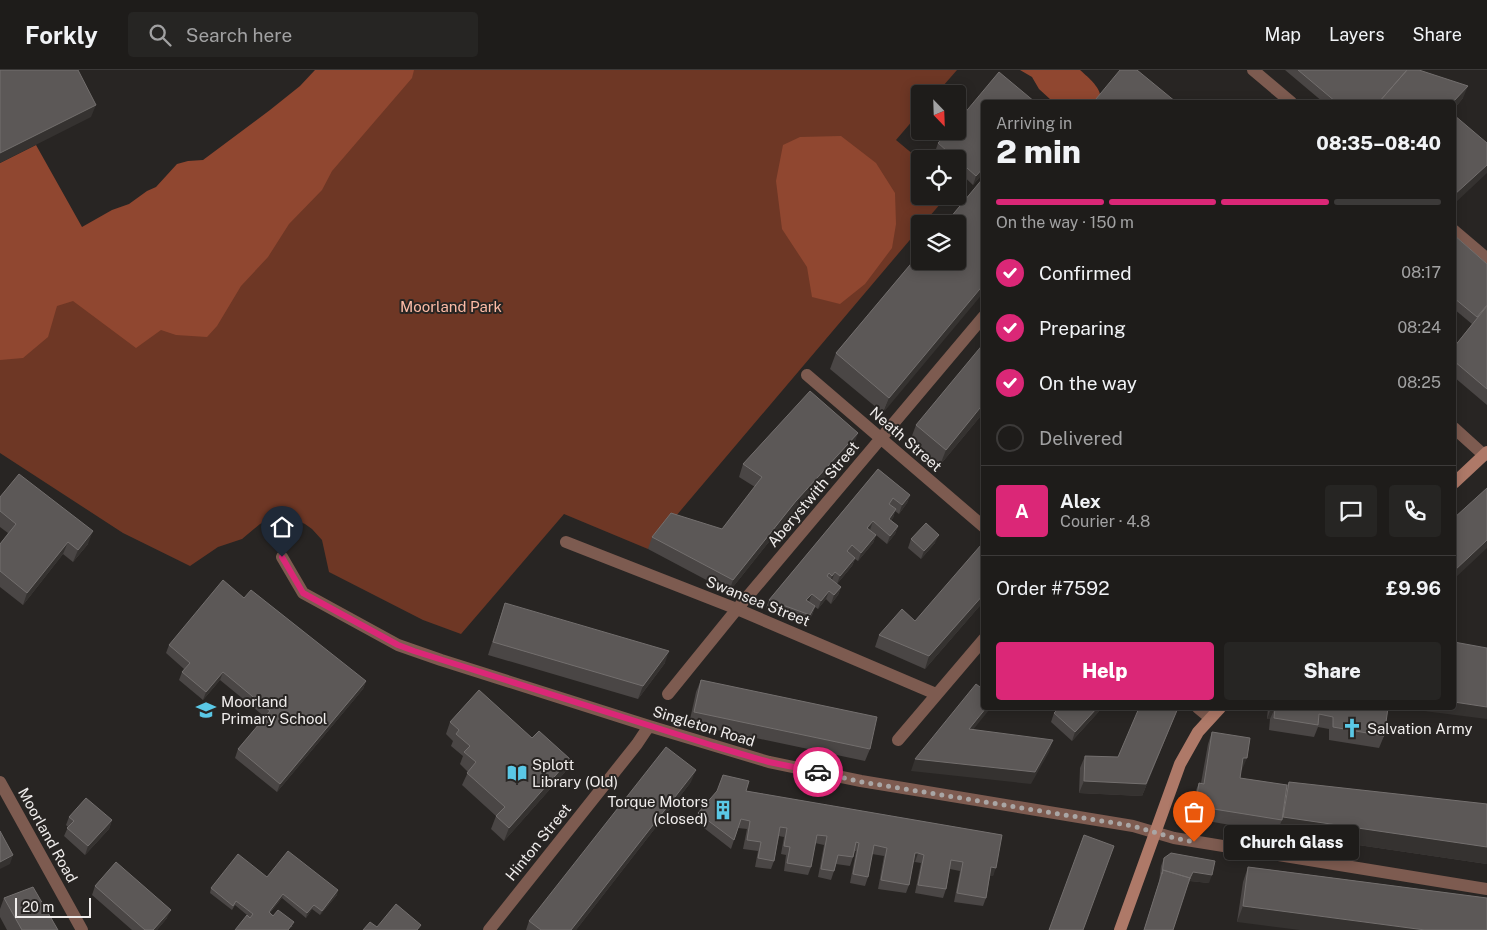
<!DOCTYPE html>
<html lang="en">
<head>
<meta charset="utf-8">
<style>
  body { margin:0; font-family:"Public Sans",sans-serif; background:#262523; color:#f1f3f6; height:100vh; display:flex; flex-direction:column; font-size:19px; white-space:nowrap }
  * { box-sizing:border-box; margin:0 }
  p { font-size:16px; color:#a1a1a2 }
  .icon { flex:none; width:28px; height:28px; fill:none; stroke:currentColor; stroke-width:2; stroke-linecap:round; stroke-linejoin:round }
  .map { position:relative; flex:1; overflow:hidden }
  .sheet { position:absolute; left:981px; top:30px; width:475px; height:610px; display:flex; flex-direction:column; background:#1e1c1a; border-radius:5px; box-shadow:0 2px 12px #0003,0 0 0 1px #3c3a39 }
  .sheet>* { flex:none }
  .needle { width:32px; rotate:157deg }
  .tools { position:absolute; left:911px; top:15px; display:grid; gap:10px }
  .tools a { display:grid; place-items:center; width:55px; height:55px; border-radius:5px; background:#1e1c1a; box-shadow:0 2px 12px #0003,0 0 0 1px #3c3a39; font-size:25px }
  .scale { position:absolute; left:15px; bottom:12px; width:76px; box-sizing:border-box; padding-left:5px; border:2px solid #efeceb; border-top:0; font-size:14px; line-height:18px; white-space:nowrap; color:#efeceb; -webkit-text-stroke:4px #282523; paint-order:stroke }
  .pin { position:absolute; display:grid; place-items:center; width:42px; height:42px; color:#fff; margin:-51px -21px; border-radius:50% 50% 50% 0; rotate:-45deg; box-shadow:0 0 5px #0007 }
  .pin .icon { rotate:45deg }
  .courier { position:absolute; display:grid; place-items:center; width:50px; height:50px; margin:-25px; border:4px solid #db2777; border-radius:50%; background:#fff; color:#222; box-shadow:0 1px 6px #0007 }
  .bubble { position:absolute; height:35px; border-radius:5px; background:#1e1c1a; box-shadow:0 2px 12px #0003,0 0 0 1px #3c3a39; font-size:16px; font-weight:800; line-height:35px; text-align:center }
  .summary em { font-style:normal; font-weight:800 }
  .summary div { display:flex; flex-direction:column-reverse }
  .summary { display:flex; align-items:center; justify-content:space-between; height:85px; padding:0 15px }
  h1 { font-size:32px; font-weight:800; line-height:38px }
  .bar { display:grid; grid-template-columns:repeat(4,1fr); gap:8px 5px; align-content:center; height:60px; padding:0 15px }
  .bar i { height:6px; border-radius:4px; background:#3c3a39 }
  .bar .current { background:#db2777 }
  .bar p { grid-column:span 4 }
  .line { display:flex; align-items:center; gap:12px; padding:0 15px; border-top:1px solid #3c3a39 }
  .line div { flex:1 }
  .round { display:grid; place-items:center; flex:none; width:52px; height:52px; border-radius:5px; background:#262523 }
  ol { padding:0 15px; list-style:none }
  li { display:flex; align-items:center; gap:15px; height:55px }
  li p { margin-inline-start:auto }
  li .icon { padding:5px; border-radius:50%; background:#db2777; color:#fff; stroke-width:4 }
  li:last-child { color:#a1a1a2 }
  li i { width:28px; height:28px; border:2px solid #3c3a39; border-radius:50% }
  .button { display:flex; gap:10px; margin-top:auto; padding:10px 15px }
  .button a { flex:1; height:58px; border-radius:5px; background:#db2777; color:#fff; font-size:20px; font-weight:800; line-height:58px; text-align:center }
  .button a+a { background:#262523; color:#f1f3f6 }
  header { display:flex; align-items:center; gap:30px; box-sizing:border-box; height:70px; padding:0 25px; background:#1e1c1a; border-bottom:1px solid #3c3a39 }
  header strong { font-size:24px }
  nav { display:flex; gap:28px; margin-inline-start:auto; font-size:18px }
  .search { width:350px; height:45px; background:#262523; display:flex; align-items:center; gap:12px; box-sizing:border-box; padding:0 18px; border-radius:5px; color:#a1a1a2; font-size:19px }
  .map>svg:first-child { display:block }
  .green { fill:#6e3725 }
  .forest { fill:#904730 }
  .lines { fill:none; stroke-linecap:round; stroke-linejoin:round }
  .lane { stroke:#7d5b50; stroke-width:11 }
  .street { stroke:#7d5b50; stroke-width:12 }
  .secondary { stroke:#ae7968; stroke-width:12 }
  .wall { fill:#4a4645 }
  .shaded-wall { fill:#353230 }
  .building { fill:#5c5857; stroke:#736f6e }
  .done { stroke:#a9a6a5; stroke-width:5; stroke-dasharray:0 9 }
  .route { stroke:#db2777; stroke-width:6 }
  .labels { text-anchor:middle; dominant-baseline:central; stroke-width:4; stroke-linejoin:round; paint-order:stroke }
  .park-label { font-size:15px; fill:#fcbba6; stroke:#282523 }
  .street-label { font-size:15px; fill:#efeceb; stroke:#282523 }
  .poi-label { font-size:15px; fill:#efeceb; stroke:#282523; text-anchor:start }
</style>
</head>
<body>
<header>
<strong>Forkly</strong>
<div class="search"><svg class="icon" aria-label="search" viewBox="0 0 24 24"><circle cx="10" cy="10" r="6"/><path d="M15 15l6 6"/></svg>Search here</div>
<nav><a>Map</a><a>Layers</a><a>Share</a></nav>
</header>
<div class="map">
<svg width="1487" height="860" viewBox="0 0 1487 860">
  <rect width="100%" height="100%" fill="#282523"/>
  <path class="green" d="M342 0H957L936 24H920V42L896 70 920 90V126H947L923 154H920V158L648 479 564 444 461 564 423 550 329 502 322 470 312 459 305 454 296 450 287 449 269 450 260 454 242 469 218 477 190 496 123 463 0 383V140L135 239Z"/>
  <path class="forest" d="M315 0H414L412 8 332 101 322 120 289 154 268 187 241 216 217 256 207 267 176 265 161 260 136 278 73 231 57 236 48 267 23 288 0 290V93L36 75 82 157 112 140 129 134 147 121 156 117 177 94 188 91 203 90 270 40 300 16Z
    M1020 0H1080C1090 9 1102 18 1101 32H1051V30L1039 19 1032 7Z
    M841 66 876 93 895 123 896 154 892 178 865 214 840 234 812 227 807 197 782 159 776 111 783 75 800 67Z"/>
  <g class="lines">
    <path class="lane" d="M1454 160 1487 188"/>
    <path class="street" d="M1253 0 1291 32
      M807 305 984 457
      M1454 358 1484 385
      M566 472 737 539 936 624
      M282 487 303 523 398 575 441 590 649 656 769 692 861 711 1133 756 1174 768 1487 819
      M668 624 737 539 984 246
      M1198 638 1210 648
      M898 670 984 569
      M0 712 82 860
      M489 860 637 674 649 656"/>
    <path class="secondary" d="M1454 413 1487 382
      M1120 860 1180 694 1198 662 1220 638"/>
  </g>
  <path class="wall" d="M1285 0H1419L1463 28 1454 39V32H1323Z
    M1096 29 1176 32H1095Z
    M938 73 984 102 973 115 958 101V89H943L935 82Z
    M984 107 883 343 830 299 836 283Z
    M1454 165 1487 194V335L1454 307V277L1472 254 1454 239Z
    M984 342 940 395 910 371 916 355Z
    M854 375 792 443 729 522 648 479 652 467 722 459 755 417 739 407 743 394Z
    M878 399 910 425 907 433 899 444 895 441 893 448 891 450 898 456 895 464 887 474 876 465 873 473 858 491 855 489 852 496 837 514 841 517 838 525 831 534 826 529 818 539 815 537 812 545 807 553 766 538 769 530Z
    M0 427 88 474 73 492 63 484 23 535 0 517V474L8 463 0 457Z
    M911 469 935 473 921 489 908 478Z
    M984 477V531L925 599 875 577 879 565 915 551Z
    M244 528 366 611 363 619 277 722 235 688 238 679 265 647 220 610 203 630 179 610 182 602 184 599 166 583 169 575Z
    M505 533 665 593 638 629 488 585Z
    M701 610 870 679 865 691 689 654 696 622Z
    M1102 638 1072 671 1051 652 1054 643Z
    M1178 638 1142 726 1079 723 1080 698 1085 686 1118 687Z
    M1268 638H1388L1384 666 1379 678 1329 670V659L1318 657 1314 667 1269 660 1270 649H1267Z
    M450 652 532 668 570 689 566 701 504 771 491 759 496 746 462 715 468 702 460 694 463 686 451 676 453 671 446 664Z
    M1212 662 1242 700H1241L1240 708 1287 715 1289 712 1487 734V794L1277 763 1190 748 1194 725 1199 713H1201L1208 674Z
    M691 712 576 860H526L529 851Z
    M746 721 1002 765 993 806H990L986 828 983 836 954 832 960 801 950 799 946 819 943 828 915 823 921 793 915 792H913L909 815 906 823 878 819 884 786 872 784 868 807 865 816 850 813 856 781H855L850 796 836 794 834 801 831 810 818 807 824 775 815 773 811 797 808 805 784 801 786 785 781 784 784 767 779 766 774 791 771 799 755 797 758 781 743 779 747 759 738 758 731 779 695 751 698 743 717 722Z
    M69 747 112 750 109 759 85 785 64 766 68 757 66 755Z
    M1164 788 1209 813 1190 811 1187 816 1173 860H1144L1159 812 1161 796Z
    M1248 797 1487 828 1237 852 1243 812Z
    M267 807 337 825 320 845 312 839 306 848 282 828 270 843 293 857 235 860 247 845 235 835 232 840 210 823 211 818Z
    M95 816 167 848 157 860H132L92 825Z
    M4 828 58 860H7L0 847V839Z"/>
  <path class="shaded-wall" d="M1468 16 1463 28 1454 39V32H1453Z
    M96 35 91 47 0 93V83Z
    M1487 95V103L1454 134V125Z
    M984 97V102L973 115 976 106Z
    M984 214V222L883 343 889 328Z
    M984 333V342L940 395 946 380Z
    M858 363 854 375 792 443 729 522 733 510 796 431Z
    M910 425 907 433 899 444 902 435Z
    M896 439 893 448 886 457 889 449Z
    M873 451 870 460 867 458Z
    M898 456 895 464 887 474 890 466Z
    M93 461 88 474 73 492 78 480Z
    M876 465 873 473 858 491 861 483Z
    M939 465 935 473 921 489 924 481Z
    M1487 470V478L1454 509V501Z
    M68 472 63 484 23 535 27 523Z
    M855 488 852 496 837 514 840 506Z
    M835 502 832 510 829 514 832 506Z
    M841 517 838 525 831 534 834 525Z
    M829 521 826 529 818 539 821 531Z
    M812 524 809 532 806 530Z
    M984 524V531L925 599 929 586Z
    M815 536 812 545 807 553 810 545Z
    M669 581 665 593 638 629 643 616Z
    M223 602 220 610 203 630 206 622Z
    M366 611 363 619 277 722 280 714Z
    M1454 632 1487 637V649L1416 640 1417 638H1454Z
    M986 638H990L989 640 964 671 969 659Z
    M1097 638H1102L1072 671 1075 662Z
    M1178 638 1142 726 1079 723 1084 711 1146 714Z
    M1271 638H1275L1270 649H1267Z
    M1053 670 1049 682 1031 714 911 701 915 689Z
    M1243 688H1247L1242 700H1238Z
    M570 689 566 701 504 771 509 758Z
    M696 700 691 712 576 860H571Z
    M1283 747 1487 777V794L1277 763Z
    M112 750 109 759 85 785 88 776Z
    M915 783H918L915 792 911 791Z
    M13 785 10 794 0 799V792Z
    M991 797 996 798 993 806H988Z
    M1193 802 1212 805 1209 813 1190 811 1185 820Z
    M338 820 337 825 320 845 322 841Z
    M283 824 282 828 267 846 269 842Z
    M314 835 312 839 306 848 307 843Z
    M1243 836 1425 860H1300L1237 852Z
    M171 840 167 848 157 860H153Z"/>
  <path class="building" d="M0 0H78L96 35 0 83Z
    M1120 0H1137L1176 32H1101L1096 29Z
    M1298 0H1407L1379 32H1336Z
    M1407 0H1419L1468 16 1453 32H1379Z
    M999 2 1035 32H984V97L976 106 958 90V89H956L938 73 949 61H958V51Z
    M1454 45 1487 73V95L1454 125Z
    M984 107V214L889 328 836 283 920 183V191H958V154H945Z
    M1454 165 1487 194V235L1477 247 1454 228Z
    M1487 236V319L1454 291V277Z
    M984 273V333L946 380 916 355Z
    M810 321 858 363 796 431 733 510 652 467 671 443 722 459 762 407 743 394Z
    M878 399 910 425 902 435 893 428 889 434 896 439 889 449 898 456 890 466 873 451 867 458 876 465 861 483 852 475 847 481 855 488 840 506 835 502 832 506 829 503 827 506 841 517 834 525 829 521 821 531 812 524 806 530 815 536 810 545 769 530Z
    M19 404 93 461 78 480 68 472 27 523 0 501V474L16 454 0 441V427Z
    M1487 418V470L1454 501V448Z
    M926 453 939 465 924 481 911 469Z
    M981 475 984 477V524L929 586 879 565 902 539 915 551Z
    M223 510 244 528 251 520 366 611 280 714 238 679 270 641 223 602 206 622 182 602 190 593 169 575Z
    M505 533 669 581 643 616 493 572Z
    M1454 572 1487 578V637L1454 632Z
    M701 610 877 647 870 679 694 642Z
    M976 614 984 620V638H986L969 659 1053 670 1035 702 915 689Z
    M479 620 532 668 539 661 570 689 509 758 496 746 505 737 467 703 476 692 464 682 470 676 456 664 459 660 450 652Z
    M1059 638H1097L1075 662 1054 643Z
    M1139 638H1178L1146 714 1084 711 1085 686 1118 687Z
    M1275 638H1388L1384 666 1333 657V647L1319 644 1318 655 1274 648Z
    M1212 662 1250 668 1247 688H1243L1240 708 1287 715 1282 750 1195 736 1199 713 1204 714Z
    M666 677 696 700 571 860H541L529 851Z
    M723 705 749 711 746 721 1002 765 996 798 991 797 986 828 957 823 963 792 951 790 946 819 918 815 924 785 918 783H915L909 815 881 810 887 778 874 775 868 807 853 804 859 773 856 772 853 787 838 785 834 801 821 799 827 766 817 765 811 797 787 793 790 777 784 776 787 758 780 757 774 791 758 788 761 772 747 770 750 751 741 749 734 770 698 743 717 721Z
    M1289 712 1487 734V777L1283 747Z
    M86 728 112 750 88 776 67 758 74 751 69 747Z
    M0 761 13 785 0 792Z
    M1084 765 1114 776 1083 860H1049Z
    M288 781 338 820 322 841 314 835 307 843 283 824 269 842 273 846 278 840 294 852 288 860H235L247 845 250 848 253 844 236 831 233 836 211 818 238 784 267 807Z
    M1171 783 1215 791 1212 805 1193 802 1189 810 1190 808 1163 800 1162 804 1164 788Z
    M116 792 171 840 153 860H145L95 816Z
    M1248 797 1487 828V860H1425L1243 836Z
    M1163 800 1190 808 1173 860H1144Z
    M33 817 58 860H22L4 828Z
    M396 834 421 855 417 860H363L370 852 377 857Z"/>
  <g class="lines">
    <path class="done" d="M818 702 862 712 1133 756 1174 768 1194 772"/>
    <path class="route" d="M282 487 303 523 398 575 414 581 714 676 769 692 818 702"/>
  </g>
  <defs>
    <symbol id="school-bare" viewBox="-9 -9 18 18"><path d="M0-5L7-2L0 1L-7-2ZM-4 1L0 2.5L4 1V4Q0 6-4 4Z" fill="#5ac8e6" stroke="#282523" stroke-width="2.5" paint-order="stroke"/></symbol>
    <symbol id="church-bare" viewBox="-9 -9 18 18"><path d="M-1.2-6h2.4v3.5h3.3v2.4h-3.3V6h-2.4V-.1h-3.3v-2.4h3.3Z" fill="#5ac8e6" stroke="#282523" stroke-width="2.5" paint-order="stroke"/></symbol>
    <symbol id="library-bare" viewBox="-9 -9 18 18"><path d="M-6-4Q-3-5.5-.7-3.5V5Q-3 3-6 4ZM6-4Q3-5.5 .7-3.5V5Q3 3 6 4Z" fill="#5ac8e6" stroke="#282523" stroke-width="2.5" paint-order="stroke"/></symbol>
    <symbol id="building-bare" viewBox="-9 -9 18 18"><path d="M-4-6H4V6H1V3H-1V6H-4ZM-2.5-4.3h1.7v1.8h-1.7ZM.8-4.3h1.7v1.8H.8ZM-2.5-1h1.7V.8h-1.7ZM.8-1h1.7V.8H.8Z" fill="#5ac8e6" stroke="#282523" stroke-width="2.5" paint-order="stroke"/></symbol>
  </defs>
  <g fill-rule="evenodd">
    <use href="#school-bare" x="192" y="626" width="28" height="28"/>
    <use href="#church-bare" x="1338" y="644" width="28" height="28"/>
    <use href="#library-bare" x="503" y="689" width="28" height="28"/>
    <use href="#building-bare" x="709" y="726" width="28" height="28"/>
  </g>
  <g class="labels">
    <g class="park-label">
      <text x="451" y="236">Moorland Park</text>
    </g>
    <g class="street-label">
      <text transform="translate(906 369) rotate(41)">Neath Street</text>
      <text transform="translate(813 424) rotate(-50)">Aberystwith Street</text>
      <text transform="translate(758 531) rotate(22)">Swansea Street</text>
      <text transform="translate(704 656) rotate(17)">Singleton Road</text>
      <text transform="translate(48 765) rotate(61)">Moorland Road</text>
      <text transform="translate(538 772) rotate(-51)">Hinton Street</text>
    </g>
    <g class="poi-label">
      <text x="221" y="631">Moorland<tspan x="221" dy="17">Primary School</tspan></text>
      <text x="1367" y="658">Salvation Army</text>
      <text x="532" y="694">Splott<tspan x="532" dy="17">Library (Old)</tspan></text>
      <text x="708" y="731" text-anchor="end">Torque Motors<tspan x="708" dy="17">(closed)</tspan></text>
    </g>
  </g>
</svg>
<div class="tools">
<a><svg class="needle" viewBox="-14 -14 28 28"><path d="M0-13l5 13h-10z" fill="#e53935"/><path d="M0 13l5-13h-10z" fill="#a1a1a2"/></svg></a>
<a><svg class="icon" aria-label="locate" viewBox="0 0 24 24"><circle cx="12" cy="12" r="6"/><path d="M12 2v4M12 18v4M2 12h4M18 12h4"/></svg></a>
<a><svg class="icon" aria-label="layers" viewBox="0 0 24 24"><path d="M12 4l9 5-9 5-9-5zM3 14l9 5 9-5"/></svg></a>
</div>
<div class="scale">20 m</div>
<div class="pin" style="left:1194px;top:772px;background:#ea580c"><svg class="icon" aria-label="bag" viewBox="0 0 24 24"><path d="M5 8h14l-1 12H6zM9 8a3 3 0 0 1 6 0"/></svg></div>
<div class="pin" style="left:282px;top:487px;background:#1f2937"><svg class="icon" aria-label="home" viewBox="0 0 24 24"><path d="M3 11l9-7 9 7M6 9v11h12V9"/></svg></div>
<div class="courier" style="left:818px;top:702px"><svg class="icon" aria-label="car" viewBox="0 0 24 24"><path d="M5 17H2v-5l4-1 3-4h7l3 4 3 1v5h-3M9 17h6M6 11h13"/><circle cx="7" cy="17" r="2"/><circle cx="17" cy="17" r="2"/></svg></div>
<div class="bubble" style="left:1224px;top:755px;width:135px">Church Glass</div>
<section class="sheet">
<div class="summary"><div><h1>2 min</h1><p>Arriving in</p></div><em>08:35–08:40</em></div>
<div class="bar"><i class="current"></i><i class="current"></i><i class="current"></i><i></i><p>On the way · 150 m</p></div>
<ol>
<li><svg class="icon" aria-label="check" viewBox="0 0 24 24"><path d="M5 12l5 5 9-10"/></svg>Confirmed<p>08:17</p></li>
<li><svg class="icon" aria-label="check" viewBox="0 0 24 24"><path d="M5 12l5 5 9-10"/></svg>Preparing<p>08:24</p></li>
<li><svg class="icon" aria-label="check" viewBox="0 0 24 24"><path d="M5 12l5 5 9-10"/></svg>On the way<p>08:25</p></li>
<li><i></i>Delivered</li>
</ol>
<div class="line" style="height:90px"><b class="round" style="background:#db2777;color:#fff">A</b><div><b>Alex</b><p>Courier · 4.8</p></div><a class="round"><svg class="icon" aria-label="chat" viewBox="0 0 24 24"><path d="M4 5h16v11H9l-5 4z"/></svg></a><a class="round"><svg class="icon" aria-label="phone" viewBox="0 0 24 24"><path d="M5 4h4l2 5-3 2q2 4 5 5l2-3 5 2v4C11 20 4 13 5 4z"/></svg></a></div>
<div class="line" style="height:65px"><div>Order #7592</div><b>£9.96</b></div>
<div class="button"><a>Help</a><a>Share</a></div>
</section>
</div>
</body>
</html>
